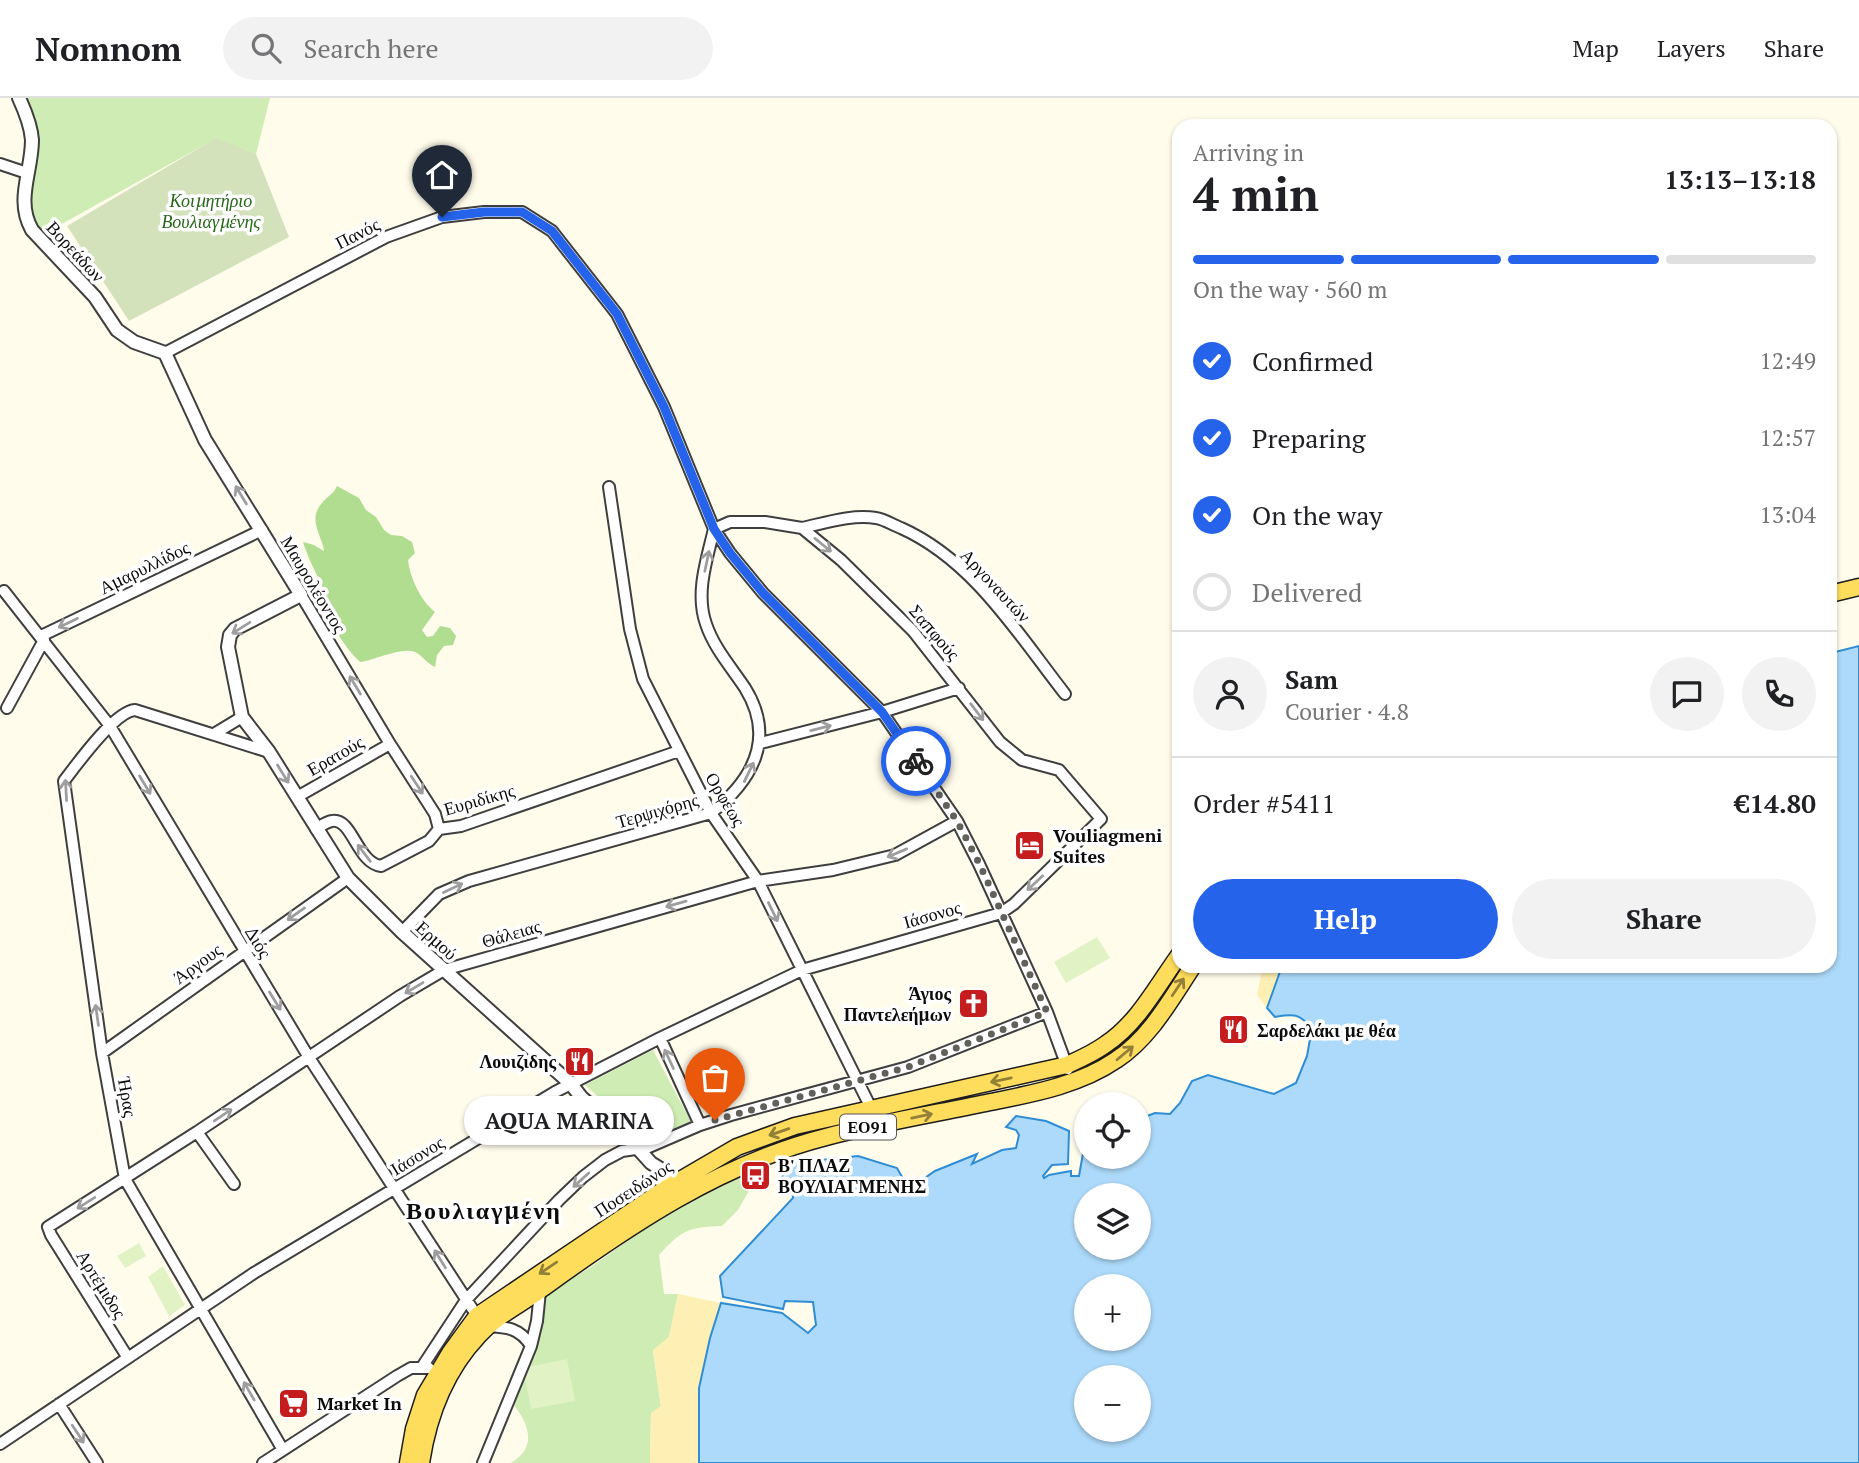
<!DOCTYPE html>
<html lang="en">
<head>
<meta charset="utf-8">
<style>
  body { margin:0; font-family:"PT Serif",serif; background:#f2f2f2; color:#202124; height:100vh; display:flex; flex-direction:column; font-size:26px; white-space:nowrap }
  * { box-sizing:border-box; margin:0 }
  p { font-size:23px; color:#757577 }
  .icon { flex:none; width:38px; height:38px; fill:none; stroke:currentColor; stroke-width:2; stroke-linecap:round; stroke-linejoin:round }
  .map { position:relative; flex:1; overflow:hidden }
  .sheet { position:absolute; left:1172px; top:21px; width:665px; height:854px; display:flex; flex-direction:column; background:#fff; border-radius:21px; box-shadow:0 2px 5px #0004 }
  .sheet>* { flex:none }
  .buttons { position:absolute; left:1074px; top:994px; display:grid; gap:14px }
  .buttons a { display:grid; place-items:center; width:77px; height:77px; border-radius:50%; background:#fff; box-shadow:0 2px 5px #0004; font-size:35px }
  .pin { position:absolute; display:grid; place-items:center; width:60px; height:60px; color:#fff; margin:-72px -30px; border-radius:50% 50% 50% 0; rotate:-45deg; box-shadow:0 0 7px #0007 }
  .pin .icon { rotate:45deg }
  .courier { position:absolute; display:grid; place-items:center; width:70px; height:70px; margin:-35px; border:5px solid #2563eb; border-radius:50%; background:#fff; color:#222; box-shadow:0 2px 9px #0007 }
  .bubble { position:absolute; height:49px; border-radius:24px; background:#fff; box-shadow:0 2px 5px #0004; font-size:23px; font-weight:700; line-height:49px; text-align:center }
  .head em { font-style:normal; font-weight:700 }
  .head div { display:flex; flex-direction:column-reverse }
  .head { display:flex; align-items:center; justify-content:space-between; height:119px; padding:0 21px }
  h1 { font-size:46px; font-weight:700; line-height:52px }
  .bar { display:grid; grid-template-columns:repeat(4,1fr); gap:10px 7px; align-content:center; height:84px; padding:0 21px }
  .bar i { height:9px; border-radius:5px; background:#e0e0e0 }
  .bar .active { background:#2563eb }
  .bar p { grid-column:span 4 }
  .line { display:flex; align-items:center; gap:18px; padding:0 21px; border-top:2px solid #e0e0e0 }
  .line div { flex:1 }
  .round { display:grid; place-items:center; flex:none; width:74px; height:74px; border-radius:37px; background:#f2f2f2 }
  ol { padding:0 21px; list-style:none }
  li { display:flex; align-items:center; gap:21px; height:77px }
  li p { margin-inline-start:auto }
  li .icon { padding:7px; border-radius:50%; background:#2563eb; color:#fff; stroke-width:4 }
  li:last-child { color:#757577 }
  li i { width:38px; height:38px; border:4px solid #e0e0e0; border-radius:50% }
  .button { display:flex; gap:14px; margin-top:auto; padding:14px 21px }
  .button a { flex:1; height:80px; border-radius:42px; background:#2563eb; color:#fff; font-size:28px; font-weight:700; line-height:80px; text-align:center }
  .button a+a { background:#f2f2f2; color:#202124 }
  header { display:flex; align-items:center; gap:42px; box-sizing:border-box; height:98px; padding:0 35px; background:#fff; border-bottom:2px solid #e0e0e0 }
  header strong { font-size:33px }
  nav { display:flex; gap:38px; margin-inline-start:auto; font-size:24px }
  .search { width:490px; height:63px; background:#f2f2f2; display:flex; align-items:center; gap:18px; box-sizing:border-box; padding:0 24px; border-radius:38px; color:#757577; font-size:26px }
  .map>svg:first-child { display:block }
  .green { fill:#ceecb3 }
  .forest { fill:#b1dd91 }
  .sand { fill:#fef0b4 }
  .cemetery { fill:#d4e2bc }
  .pitch { fill:#e1f2c5 }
  .water { fill:#addafa; stroke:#2f8dd5; stroke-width:2; fill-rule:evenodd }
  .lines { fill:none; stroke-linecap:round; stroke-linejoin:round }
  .minor-casing { stroke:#3f3f3f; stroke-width:14 }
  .tertiary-casing { stroke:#3f3f3f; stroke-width:16 }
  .primary-casing { stroke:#1d1d1d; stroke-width:19 }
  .minor { stroke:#fff; stroke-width:10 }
  .tertiary { stroke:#fff; stroke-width:12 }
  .primary { stroke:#ffdd5c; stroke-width:16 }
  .oneway { stroke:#9e9e9e }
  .oneway2 { stroke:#927f38 }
  .done { stroke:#61605a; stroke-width:7; stroke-dasharray:0 12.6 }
  .route { stroke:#2563eb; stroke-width:9 }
  .labels { text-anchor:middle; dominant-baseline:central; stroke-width:7; stroke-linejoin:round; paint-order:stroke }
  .shield { fill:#fff; stroke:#555; stroke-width:2 }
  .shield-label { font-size:16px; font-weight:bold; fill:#0c0c0c }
  .park-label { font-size:18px; font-style:italic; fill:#276819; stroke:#fff }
  .street-label { font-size:18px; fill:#0c0c0c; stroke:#fff }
  .poi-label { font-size:18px; font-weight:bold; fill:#0c0c0c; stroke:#fff; text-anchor:start }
  .district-label { font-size:24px; font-weight:bold; letter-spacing:2px; fill:#0c0c0c; stroke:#fff }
</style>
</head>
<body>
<header>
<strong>Nomnom</strong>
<div class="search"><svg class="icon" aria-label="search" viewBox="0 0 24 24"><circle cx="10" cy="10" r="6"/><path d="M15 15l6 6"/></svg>Search here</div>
<nav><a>Map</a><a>Layers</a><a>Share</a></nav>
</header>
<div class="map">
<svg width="1859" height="1365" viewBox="0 0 1859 1365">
  <rect width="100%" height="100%" fill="#fffcec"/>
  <path class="green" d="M22 0H270L256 56 215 41 40 138 27 108 35 41Z
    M653 952 692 1026 647 1042 585 987Z
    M764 1066 738 1112 722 1128C688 1129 682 1132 659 1157L664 1196H678L669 1239 653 1253 661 1309 651 1315 650 1365H511C538 1349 529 1325 512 1305L527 1259 539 1241 544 1197 591 1169 668 1114Z"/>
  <path class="forest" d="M337 388 359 400 366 412 376 419 384 432 391 437 402 438 412 444 415 455 408 462C410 480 421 503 435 514L422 532 427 539 433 538 440 528 450 530 456 538 453 547 444 548 437 557 435 569C427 565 424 560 417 555 405 547 375 562 360 564 346 551 333 530 326 512 324 505 326 498 323 490 316 475 308 460 303 444L314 447 324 453C322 437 307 422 322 405 327 398 333 397 337 388Z"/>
  <path class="sand" d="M1268 868H1282L1267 910 1257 897 1262 872Z
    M678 1196 721 1205 710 1240 699 1290V1365H650L651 1315 661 1308 653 1252 669 1239Z"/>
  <path class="cemetery" d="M216 40 256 56 289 139 129 223 67 128Z"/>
  <path class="pitch" d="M1097 839 1110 860 1066 885 1054 864Z
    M139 1145 146 1158 125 1170 117 1158Z
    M163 1168 185 1207 169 1218 148 1179Z
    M567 1261 575 1303 531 1311 523 1270Z"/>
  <path class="water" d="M1859 548V1365H699V1290L710 1240 721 1205 782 1215 808 1235 816 1227 813 1204 785 1203 783 1211 723 1199 720 1178 793 1100 792 1089H785L779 1084 792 1062 812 1063 858 1058 897 1070 909 1091 935 1073 977 1056 972 1066 1002 1052 1016 1050 1019 1037 1016 1032 1006 1029 1016 1018 1046 1023 1069 1033 1068 1066 1052 1067 1043 1078 1044 1080 1049 1077 1071 1073V1078H1079L1085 1044 1087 1059H1139V1021L1155 1015 1170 1016 1180 1005 1192 983 1208 977 1274 996 1296 985 1307 958 1312 930C1298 915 1294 916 1275 919L1267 910 1282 868H1830L1831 555ZM1139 1097V1150H1087V1097ZM1087 1188H1139V1241H1087ZM1087 1279H1139V1332H1087Z"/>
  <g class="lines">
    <defs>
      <path id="minor" d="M0 66 27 75
        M165 255 386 139 442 119 484 114H522L552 133 617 216 664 309 714 431 730 455 763 495 882 614 957 723 979 766 1047 914 1068 971
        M609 389 630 531 643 581 711 715 758 783 871 1010
        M802 430C825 425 852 416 876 420 884 421 893 427 901 430 973 462 1018 536 1065 596
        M4 493 110 628 308 958 477 1218
        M301 497 390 646 435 716 439 731
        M41 538 262 432
        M7 610 44 542
        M214 636 242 619
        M761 645 882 614 959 590
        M269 654 135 612C115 613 77 666 64 683L102 955 125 1081 283 1352
        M297 699 390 646
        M316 731C321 728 326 724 332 723 352 719 357 765 381 768L429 743 439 731
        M439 731 461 728 679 653
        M660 940 700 1027
        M102 955 348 780
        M197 1034 234 1086
        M487 1228C507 1229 520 1230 531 1248
        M128 1260 51 1137 48 1129 197 1034 400 898 444 872 758 783 833 772 895 757 957 723
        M422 1269 466 1202 559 1102 583 1079 605 1062 622 1053 649 1049 700 1027 731 1017 908 969 1047 914
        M59 1306 97 1365
        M0 1346 254 1175 555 994 660 940 802 872 1001 815 1014 806 1101 721 1059 672 1022 662 1000 644 913 533 841 462 802 430 765 424H730L714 431C707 461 695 495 706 526 714 550 731 569 745 590 776 640 753 682 711 715L469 783 439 796 402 834
        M263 1365 397 1278 411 1270H429
        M483 1365 531 1248 537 1223 540 1193"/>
      <path id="tertiary" d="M19 0C25 13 31 27 32 42 32 74 15 102 32 132L95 199 117 232 134 244 165 255 205 342 301 497 235 531 230 537 228 549 242 619 269 654 348 780 402 834 571 986 581 999 632 1044 651 1065 667 1075 665 1091"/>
      <path id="primary" d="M1830 496 1859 489
        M408 1365 414 1331 425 1297 450 1255 477 1218 665 1091 737 1049 795 1028 1067 967C1080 961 1094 955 1106 946 1138 925 1158 886 1180 856
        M421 1365C428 1318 446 1272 479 1237 497 1217 522 1206 543 1190 630 1127 720 1066 826 1039 879 1025 933 1016 986 1005 1030 996 1078 988 1116 962 1150 940 1171 901 1193 868"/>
    </defs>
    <use href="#minor" class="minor-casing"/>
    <use href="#tertiary" class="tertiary-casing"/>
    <use href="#primary" class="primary-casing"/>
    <use href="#minor" class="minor"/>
    <use href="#tertiary" class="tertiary"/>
    <use href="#primary" class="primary"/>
  </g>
  <defs><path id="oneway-shaft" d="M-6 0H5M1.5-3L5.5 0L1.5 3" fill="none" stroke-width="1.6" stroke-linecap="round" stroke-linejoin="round" transform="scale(1.75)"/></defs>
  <g class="oneway">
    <use href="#oneway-shaft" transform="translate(241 397) rotate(-121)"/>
    <use href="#oneway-shaft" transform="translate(823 447) rotate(39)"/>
    <use href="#oneway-shaft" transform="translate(707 463) rotate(-78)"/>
    <use href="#oneway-shaft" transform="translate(68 525) rotate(154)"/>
    <use href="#oneway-shaft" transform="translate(241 530) rotate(148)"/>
    <use href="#oneway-shaft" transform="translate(355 587) rotate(-121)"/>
    <use href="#oneway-shaft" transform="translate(977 614) rotate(53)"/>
    <use href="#oneway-shaft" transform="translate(821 630) rotate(-14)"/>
    <use href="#oneway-shaft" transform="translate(749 674) rotate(-64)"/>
    <use href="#oneway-shaft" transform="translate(283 676) rotate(58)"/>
    <use href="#oneway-shaft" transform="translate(145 687) rotate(59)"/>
    <use href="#oneway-shaft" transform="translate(417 687) rotate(57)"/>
    <use href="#oneway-shaft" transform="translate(66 692) rotate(-93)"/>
    <use href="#oneway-shaft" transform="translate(364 755) rotate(-127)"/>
    <use href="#oneway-shaft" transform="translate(897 755) rotate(157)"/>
    <use href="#oneway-shaft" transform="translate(1035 785) rotate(137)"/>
    <use href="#oneway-shaft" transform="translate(453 790) rotate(-25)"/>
    <use href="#oneway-shaft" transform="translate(676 806) rotate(164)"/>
    <use href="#oneway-shaft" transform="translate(773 814) rotate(64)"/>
    <use href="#oneway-shaft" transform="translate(296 816) rotate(145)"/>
    <use href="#oneway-shaft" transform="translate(414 890) rotate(149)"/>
    <use href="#oneway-shaft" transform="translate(275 903) rotate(58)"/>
    <use href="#oneway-shaft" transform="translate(97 917) rotate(-98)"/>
    <use href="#oneway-shaft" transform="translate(669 961) rotate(-115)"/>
    <use href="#oneway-shaft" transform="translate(223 1017) rotate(-34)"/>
    <use href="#oneway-shaft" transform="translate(581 1082) rotate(138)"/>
    <use href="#oneway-shaft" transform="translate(86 1105) rotate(148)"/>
    <use href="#oneway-shaft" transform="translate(440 1161) rotate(-122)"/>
    <use href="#oneway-shaft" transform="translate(249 1293) rotate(-120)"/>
    <use href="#oneway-shaft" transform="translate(78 1336) rotate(57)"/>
  </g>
  <g class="oneway2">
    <use href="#oneway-shaft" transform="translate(1178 889) rotate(-56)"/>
    <use href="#oneway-shaft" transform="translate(1125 955) rotate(-40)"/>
    <use href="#oneway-shaft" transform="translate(1001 982) rotate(168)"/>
    <use href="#oneway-shaft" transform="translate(922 1018) rotate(-12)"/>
    <use href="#oneway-shaft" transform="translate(779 1034) rotate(161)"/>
    <use href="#oneway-shaft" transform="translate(548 1170) rotate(146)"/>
  </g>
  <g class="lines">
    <path class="done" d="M715 1022 908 969 1047 914 979 765 957 723 916 663"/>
    <path class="route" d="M442 119 484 114H522L552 133 617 216 664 309 714 431 730 455 763 495 882 614 916 663"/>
  </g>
  <defs>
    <symbol id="hotel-square" viewBox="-11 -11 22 22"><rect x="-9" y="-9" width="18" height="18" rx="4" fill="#c51c1e" stroke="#fff"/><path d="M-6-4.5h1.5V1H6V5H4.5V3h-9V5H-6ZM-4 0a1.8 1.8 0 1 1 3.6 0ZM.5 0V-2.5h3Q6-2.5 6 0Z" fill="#fff"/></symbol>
    <symbol id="church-square" viewBox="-11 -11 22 22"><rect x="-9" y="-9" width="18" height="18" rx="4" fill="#c51c1e" stroke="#fff"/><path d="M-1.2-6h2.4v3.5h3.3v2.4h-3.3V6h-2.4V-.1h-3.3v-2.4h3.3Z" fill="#fff"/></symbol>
    <symbol id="restaurant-square" viewBox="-11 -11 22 22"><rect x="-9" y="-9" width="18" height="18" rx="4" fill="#c51c1e" stroke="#fff"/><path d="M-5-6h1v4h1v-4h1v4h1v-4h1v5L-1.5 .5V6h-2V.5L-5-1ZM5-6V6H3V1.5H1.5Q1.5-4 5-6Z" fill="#fff"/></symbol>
    <symbol id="bus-square" viewBox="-11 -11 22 22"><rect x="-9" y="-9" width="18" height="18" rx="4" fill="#c51c1e" stroke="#fff"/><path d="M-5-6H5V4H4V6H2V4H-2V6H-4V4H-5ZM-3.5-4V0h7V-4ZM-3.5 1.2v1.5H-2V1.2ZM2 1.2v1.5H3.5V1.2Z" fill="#fff"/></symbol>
    <symbol id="supermarket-square" viewBox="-11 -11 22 22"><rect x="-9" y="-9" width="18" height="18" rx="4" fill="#c51c1e" stroke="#fff"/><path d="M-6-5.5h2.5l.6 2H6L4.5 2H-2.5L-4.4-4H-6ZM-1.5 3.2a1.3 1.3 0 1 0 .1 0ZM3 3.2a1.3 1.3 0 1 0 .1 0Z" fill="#fff"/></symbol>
  </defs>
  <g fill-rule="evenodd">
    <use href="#hotel-square" x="1012" y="730" width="35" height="35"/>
    <use href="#church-square" x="956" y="888" width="35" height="35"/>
    <use href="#restaurant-square" x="1216" y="914" width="35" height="35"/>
    <use href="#restaurant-square" x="562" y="946" width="35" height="35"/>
    <use href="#bus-square" x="738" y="1060" width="35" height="35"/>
    <use href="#supermarket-square" x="276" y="1288" width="35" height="35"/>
  </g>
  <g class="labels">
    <rect class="shield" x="840" y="1016.5" width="56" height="25" rx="5"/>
    <g class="shield-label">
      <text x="868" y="1029">ΕΟ91</text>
    </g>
    <g class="park-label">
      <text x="211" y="102">Κοιμητήριο<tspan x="211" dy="21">Βουλιαγμένης</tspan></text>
    </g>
    <g class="street-label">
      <text transform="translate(357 135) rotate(-27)">Πανός</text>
      <text transform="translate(76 153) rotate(47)">Βορεάδων</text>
      <text transform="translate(144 469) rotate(-26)">Αμαρυλλίδος</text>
      <text transform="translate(314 486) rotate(59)">Μαυρολέοντος</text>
      <text transform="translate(996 487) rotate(47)">Αργοναυτών</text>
      <text transform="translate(935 534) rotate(49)">Σαπφούς</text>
      <text transform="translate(335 657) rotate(-30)">Ερατούς</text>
      <text transform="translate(479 701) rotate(-16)">Ευριδίκης</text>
      <text transform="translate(726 701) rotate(59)">Ορφέως</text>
      <text transform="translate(657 712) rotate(-16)">Τερψιχόρης</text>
      <text transform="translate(932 816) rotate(-16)">Ιάσονος</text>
      <text transform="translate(511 835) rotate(-16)">Θάλειας</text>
      <text transform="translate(437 842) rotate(42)">Ερμού</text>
      <text transform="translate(259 844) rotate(59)">Διός</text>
      <text transform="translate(197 865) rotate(-36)">Άργους</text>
      <text transform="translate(128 999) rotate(80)">Ήρας</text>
      <text transform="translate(417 1057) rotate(-31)">Ιάσονος</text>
      <text transform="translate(633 1090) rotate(-33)">Ποσειδώνος</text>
      <text transform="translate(102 1186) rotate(58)">Αρτέμιδος</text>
    </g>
    <g class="poi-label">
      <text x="1053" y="737">Vouliagmeni<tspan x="1053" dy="21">Suites</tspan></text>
      <text x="951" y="895" text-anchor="end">Άγιος<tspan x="951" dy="21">Παντελεήμων</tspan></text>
      <text x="1257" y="932">Σαρδελάκι με θέα</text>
      <text x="556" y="963" text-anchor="end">Λουιζιδης</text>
      <text x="778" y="1067">Β' ΠΛΑΖ<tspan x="778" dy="21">ΒΟΥΛΙΑΓΜΕΝΗΣ</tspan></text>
      <text x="317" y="1305">Market In</text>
    </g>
    <g class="district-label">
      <text x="484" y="1112">Βουλιαγμένη</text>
    </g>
  </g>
</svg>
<div class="buttons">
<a><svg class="icon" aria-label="locate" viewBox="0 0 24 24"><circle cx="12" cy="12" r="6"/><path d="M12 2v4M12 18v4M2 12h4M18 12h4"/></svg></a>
<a><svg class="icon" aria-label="layers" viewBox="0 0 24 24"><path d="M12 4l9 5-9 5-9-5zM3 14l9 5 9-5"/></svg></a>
<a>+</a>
<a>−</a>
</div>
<div class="pin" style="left:715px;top:1022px;background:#ea580c"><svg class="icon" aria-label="bag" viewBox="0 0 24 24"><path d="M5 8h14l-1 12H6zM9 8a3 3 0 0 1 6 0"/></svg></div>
<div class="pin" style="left:442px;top:119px;background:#1f2937"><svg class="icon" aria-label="home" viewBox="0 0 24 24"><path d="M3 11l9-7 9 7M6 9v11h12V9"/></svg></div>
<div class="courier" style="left:916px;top:663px"><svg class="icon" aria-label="bike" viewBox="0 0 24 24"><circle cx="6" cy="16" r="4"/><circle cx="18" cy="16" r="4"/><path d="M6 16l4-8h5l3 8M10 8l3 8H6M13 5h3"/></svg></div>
<div class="bubble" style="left:464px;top:998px;width:210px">AQUA MARINA</div>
<section class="sheet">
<div class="head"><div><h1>4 min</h1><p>Arriving in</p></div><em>13:13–13:18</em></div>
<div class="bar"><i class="active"></i><i class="active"></i><i class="active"></i><i></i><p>On the way · 560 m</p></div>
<ol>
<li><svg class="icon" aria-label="check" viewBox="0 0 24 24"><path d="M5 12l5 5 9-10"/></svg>Confirmed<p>12:49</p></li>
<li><svg class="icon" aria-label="check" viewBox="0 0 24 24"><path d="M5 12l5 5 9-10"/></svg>Preparing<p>12:57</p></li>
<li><svg class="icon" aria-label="check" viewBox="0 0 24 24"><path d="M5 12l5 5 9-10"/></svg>On the way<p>13:04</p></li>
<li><i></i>Delivered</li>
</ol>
<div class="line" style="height:126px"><a class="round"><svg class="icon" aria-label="person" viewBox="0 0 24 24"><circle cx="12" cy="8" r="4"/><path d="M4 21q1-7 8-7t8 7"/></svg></a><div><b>Sam</b><p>Courier · 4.8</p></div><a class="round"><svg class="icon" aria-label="chat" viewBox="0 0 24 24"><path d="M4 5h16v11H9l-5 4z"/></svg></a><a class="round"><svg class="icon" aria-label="phone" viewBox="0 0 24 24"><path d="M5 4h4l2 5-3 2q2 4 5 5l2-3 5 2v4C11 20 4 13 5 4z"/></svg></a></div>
<div class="line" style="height:91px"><div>Order #5411</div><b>€14.80</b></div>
<div class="button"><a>Help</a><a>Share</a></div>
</section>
</div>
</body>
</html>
